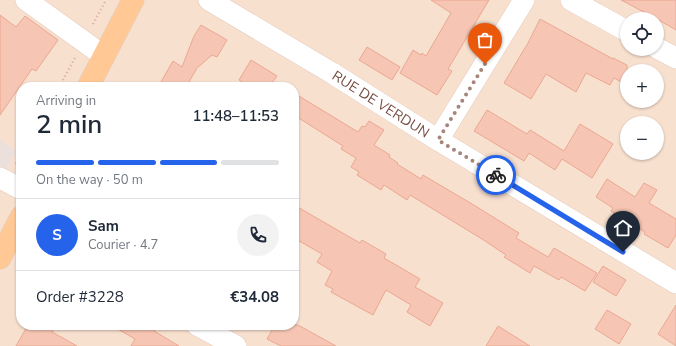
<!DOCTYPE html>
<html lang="en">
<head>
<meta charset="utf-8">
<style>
  body { margin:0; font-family:"Nunito Sans",sans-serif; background:#f2f2f3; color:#1f2937; height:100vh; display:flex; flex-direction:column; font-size:15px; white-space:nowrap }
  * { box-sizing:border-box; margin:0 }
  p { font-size:13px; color:#747a83 }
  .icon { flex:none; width:22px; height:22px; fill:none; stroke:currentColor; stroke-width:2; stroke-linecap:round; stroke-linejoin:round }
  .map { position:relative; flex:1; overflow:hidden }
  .side { position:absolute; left:16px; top:82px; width:283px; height:248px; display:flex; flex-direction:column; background:#fff; border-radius:16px; box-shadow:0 1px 3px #0004 }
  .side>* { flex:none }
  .fabs { position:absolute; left:620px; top:12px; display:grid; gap:8px }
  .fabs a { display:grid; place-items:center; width:44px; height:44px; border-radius:50%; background:#fff; box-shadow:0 1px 3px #0004; font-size:20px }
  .pin { position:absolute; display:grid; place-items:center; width:34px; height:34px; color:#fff; margin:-41px -17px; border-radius:50% 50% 50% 0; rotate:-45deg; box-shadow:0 0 4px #0007 }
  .pin .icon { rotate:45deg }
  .courier { position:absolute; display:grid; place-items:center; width:40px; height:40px; margin:-20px; border:3px solid #2563eb; border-radius:50%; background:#fff; color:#222; box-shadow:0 1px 5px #0007 }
  .head em { font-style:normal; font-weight:600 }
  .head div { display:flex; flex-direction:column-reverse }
  .head { display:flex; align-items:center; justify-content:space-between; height:68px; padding:0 20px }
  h1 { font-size:26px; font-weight:600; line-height:30px }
  .bar { display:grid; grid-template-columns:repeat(4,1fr); gap:6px 4px; align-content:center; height:48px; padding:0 20px }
  .bar i { height:5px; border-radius:3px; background:#e0e1e3 }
  .bar .active { background:#2563eb }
  .bar p { grid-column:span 4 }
  .line { display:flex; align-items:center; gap:10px; padding:0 20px; border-top:1px solid #e0e1e3 }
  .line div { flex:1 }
  .round { display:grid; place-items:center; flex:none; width:42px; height:42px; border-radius:21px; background:#f2f2f3 }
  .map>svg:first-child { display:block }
  .residential { fill:#f8e0cf; fill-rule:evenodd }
  .industrial { fill:#ebe0db }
  .building { fill:#f6c5b3; stroke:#eaa892 }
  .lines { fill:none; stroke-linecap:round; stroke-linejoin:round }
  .minor-casing { stroke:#e5cabd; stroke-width:22 }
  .major-casing { stroke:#dbd1ce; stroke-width:23 }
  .path { stroke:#daa897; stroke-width:2.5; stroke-dasharray:1 3; stroke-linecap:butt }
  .minor { stroke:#fff; stroke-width:21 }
  .major { stroke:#ffc894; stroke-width:22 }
  .done { stroke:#a6867a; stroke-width:4; stroke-dasharray:0 7.2 }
  .route { stroke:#2563eb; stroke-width:5 }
  .labels { text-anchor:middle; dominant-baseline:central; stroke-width:3; stroke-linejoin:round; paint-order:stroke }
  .street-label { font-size:14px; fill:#764f44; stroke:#fff2e6 }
</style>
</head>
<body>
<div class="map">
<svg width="676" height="346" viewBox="0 0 676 346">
  <rect width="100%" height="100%" fill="#feedde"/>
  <path class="residential" d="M0 0H676V346H0V184L16 151 0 139ZM627 19H657V49H627ZM627 71H657V101H627ZM21 87H294V325H21ZM627 123H657V153H627Z"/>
  <path class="industrial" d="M0 139 16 151 0 184Z"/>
  <path class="building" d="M431 0H489L448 69 452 71 437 95 400 73 413 50 421 55 422 53 426 56 451 13Z
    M621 0H676V30L657 19Z
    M0 15 16 27 25 16 58 40 36 71 32 69 0 115Z
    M540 19 613 59V58L627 65V85L614 78 610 85 586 73 576 92 546 74 531 99 504 83 528 43Z
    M201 25 227 40 217 57 212 55 197 68 186 87H158L173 61 182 67 194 36Z
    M367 47 400 67 392 80 359 60Z
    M251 60 277 76 269 87H251L239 80Z
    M294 93 358 132 362 126 365 127 369 121 384 130 374 145 390 155 389 157 398 163 397 164 421 179 423 175 472 204 519 233 516 238 548 257 554 248 597 273 585 291 561 277 559 280 534 266 530 273 504 257 506 255 482 239 410 195 407 200 384 185 381 190 357 175 359 172 351 167 356 158 341 149 343 146 294 115Z
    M487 110 527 134 530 130 564 151 580 124 613 144 592 178 562 159 555 170 529 153 524 161 474 131Z
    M607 179 635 197 644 183 657 190 649 203 676 219V235L668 248 644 234 645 232 611 211 613 208 596 197Z
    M294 205 360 243 362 240 386 254 384 258 420 279 415 287 443 303 430 326 407 312 411 305 386 290 373 315 331 292 333 289 325 285 332 271 317 262 322 254 294 238Z
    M603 266 626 280 616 296 593 282Z
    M676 305V346L658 334Z
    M607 310 631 324 619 344 595 329Z
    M28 325H56L52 332 77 346H16Z
    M111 325H157L154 331 179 346H131L135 339Z
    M275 325H298L336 346H281L267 339Z
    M498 326 530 346H486Z"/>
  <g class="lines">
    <defs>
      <g id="minor">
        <path d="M26 0 104 56"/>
        <path id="s1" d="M209 0 332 73 438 140 676 283"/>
        <path d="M571 0 627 31"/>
        <path d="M657 48 676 58"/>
        <path d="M438 140 524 0"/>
        <path d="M0 178 21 189"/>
        <path d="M197 325 236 346"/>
      </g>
      <path id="major" d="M88 87 133 0
        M0 258 21 217"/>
    </defs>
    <use href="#minor" class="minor-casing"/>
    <use href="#major" class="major-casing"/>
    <path class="path" d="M93 24 106 0
      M59 87 75 58
      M16 164 21 156"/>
    <use href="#minor" class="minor"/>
    <use href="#major" class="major"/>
  </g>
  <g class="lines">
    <path class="done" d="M485 64 438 140 496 175"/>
    <path class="route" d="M496 175 623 252"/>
  </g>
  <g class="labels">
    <g class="street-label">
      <text stroke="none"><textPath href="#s1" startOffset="201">RUE DE VERDUN</textPath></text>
    </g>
  </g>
</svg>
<div class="fabs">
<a><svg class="icon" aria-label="locate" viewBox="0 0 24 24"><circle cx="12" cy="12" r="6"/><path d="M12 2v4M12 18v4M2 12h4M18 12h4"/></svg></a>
<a>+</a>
<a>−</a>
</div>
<div class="pin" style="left:485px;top:64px;background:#ea580c"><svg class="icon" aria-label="bag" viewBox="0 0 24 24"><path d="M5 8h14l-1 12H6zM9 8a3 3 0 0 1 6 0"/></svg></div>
<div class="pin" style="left:623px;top:252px;background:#1f2937"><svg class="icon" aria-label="home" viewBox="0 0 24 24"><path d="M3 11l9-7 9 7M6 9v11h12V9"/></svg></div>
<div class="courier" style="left:496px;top:175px"><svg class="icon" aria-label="bike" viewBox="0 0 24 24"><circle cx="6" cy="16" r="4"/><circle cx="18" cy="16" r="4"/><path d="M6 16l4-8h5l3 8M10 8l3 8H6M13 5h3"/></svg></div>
<section class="side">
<div class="head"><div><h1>2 min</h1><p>Arriving in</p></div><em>11:48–11:53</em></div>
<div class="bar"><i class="active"></i><i class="active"></i><i class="active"></i><i></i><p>On the way · 50 m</p></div>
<div class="line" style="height:72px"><b class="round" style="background:#2563eb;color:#fff">S</b><div><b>Sam</b><p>Courier · 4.7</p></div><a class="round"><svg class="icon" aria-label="phone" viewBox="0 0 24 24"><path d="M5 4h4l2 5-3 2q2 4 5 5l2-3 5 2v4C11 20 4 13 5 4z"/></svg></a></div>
<div class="line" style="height:52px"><div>Order #3228</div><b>€34.08</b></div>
</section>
</div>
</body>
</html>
